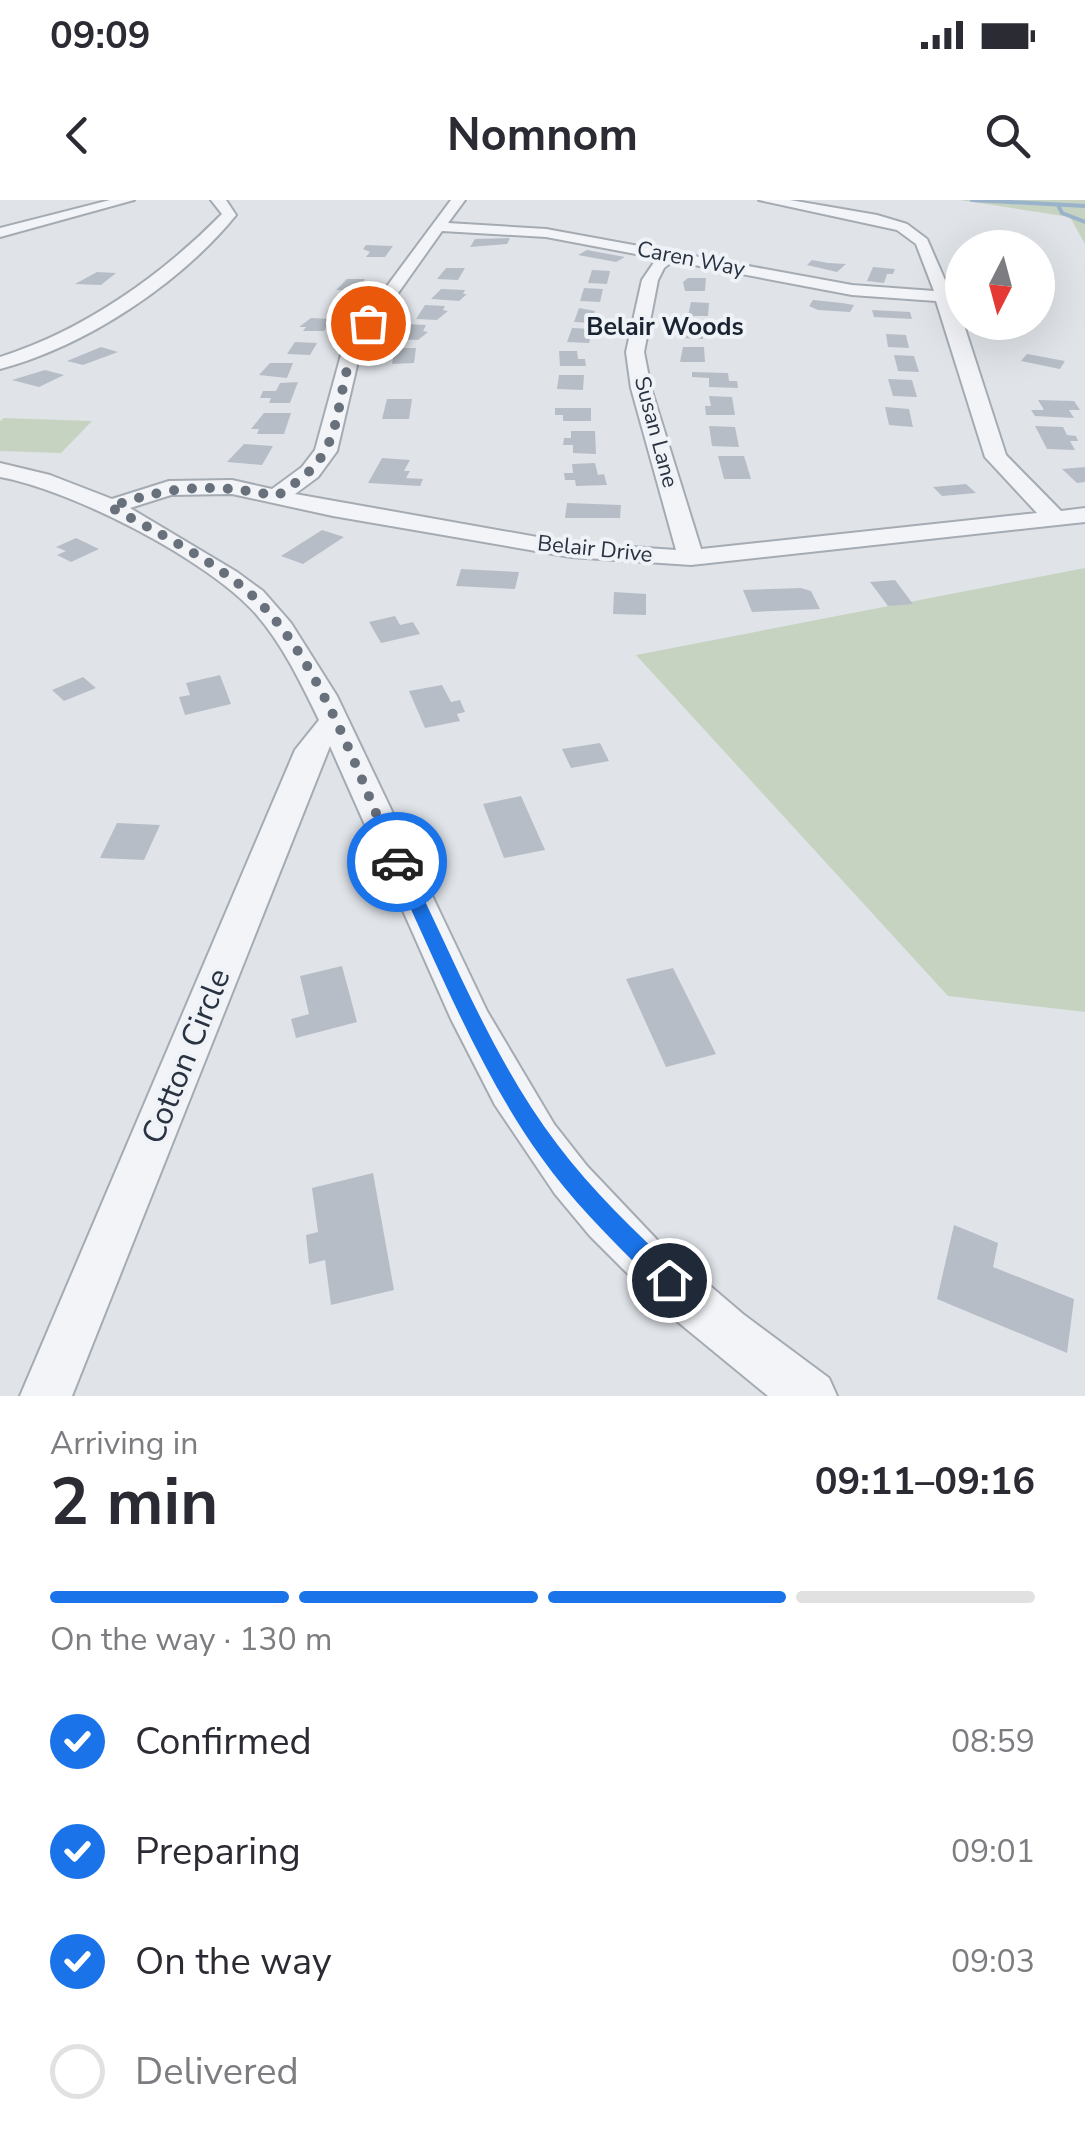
<!DOCTYPE html>
<html lang="en">
<head>
<meta charset="utf-8">
<style>
  body { margin:0; font-family:"Nunito Sans",sans-serif; background:#f2f2f3; color:#2b2b33; height:100vh; display:flex; flex-direction:column; font-size:38px; white-space:nowrap }
  * { box-sizing:border-box; margin:0 }
  p { font-size:32px; color:#7c7c81 }
  .icon { flex:none; width:55px; height:55px; fill:none; stroke:currentColor; stroke-width:2; stroke-linecap:round; stroke-linejoin:round }
  .map { position:relative; height:1196px; overflow:hidden }
  .sheet { display:flex; flex-direction:column; background:#fff; flex:1 }
  .sheet>* { flex:none }
  .needle { width:65px; rotate:186deg }
  .fabs { position:absolute; left:945px; top:30px; display:grid; gap:20px }
  .fabs a { display:grid; place-items:center; width:110px; height:110px; border-radius:50%; background:#fff; box-shadow:0 10px 40px #0002; font-size:50px }
  .pin { position:absolute; display:grid; place-items:center; width:85px; height:85px; color:#fff; margin:-42px; border:5px solid #fff; border-radius:50%; box-shadow:0 2px 10px #0007 }
  .courier { position:absolute; display:grid; place-items:center; width:100px; height:100px; margin:-50px; border:8px solid #1a73e8; border-radius:50%; background:#fff; color:#222; box-shadow:0 2px 12px #0007 }
  .headline em { font-style:normal; font-weight:700 }
  .headline div { display:flex; flex-direction:column-reverse }
  .headline { display:flex; align-items:center; justify-content:space-between; height:170px; padding:0 50px }
  h1 { font-size:65px; font-weight:700; line-height:75px }
  .bar { display:grid; grid-template-columns:repeat(4,1fr); gap:15px 10px; align-content:center; height:120px; padding:0 50px }
  .bar i { height:12px; border-radius:8px; background:#e1e1e2 }
  .bar .active { background:#1a73e8 }
  .bar p { grid-column:span 4 }
  ol { padding:0 50px; list-style:none }
  li { display:flex; align-items:center; gap:30px; height:110px }
  li p { margin-inline-start:auto }
  li .icon { padding:10px; border-radius:50%; background:#1a73e8; color:#fff; stroke-width:4 }
  li:last-child { color:#7c7c81 }
  li i { width:55px; height:55px; border:5px solid #e1e1e2; border-radius:50% }
  .status { display:flex; justify-content:space-between; align-items:center; height:70px; padding:0 50px; background:#fff; direction:ltr }
  .status svg { height:28px; fill:currentColor }
  header { display:flex; justify-content:space-between; align-items:center; height:130px; padding:0 50px; background:#fff; font-size:45px; font-weight:700 }
  .map>svg:first-child { display:block }
  .green { fill:#c6d3c1 }
  .lines { fill:none; stroke-linecap:round; stroke-linejoin:round }
  .stream { stroke:#9ab3ca; stroke-width:4 }
  .building { fill:#b7bdc6 }
  .minor-casing { stroke:#a5abb3; stroke-width:4 }
  .minor { fill:#f2f4f7; fill-rule:evenodd }
  .route { fill:#1a73e8 }
  .done { stroke:#68707c; stroke-width:10; stroke-dasharray:0 18 }
  .labels { text-anchor:middle; dominant-baseline:central; stroke-width:8; stroke-linejoin:round; paint-order:stroke }
  .far-street-label { font-size:22px; fill:#283241; stroke:#eff2f6 }
  .far-neighbourhood-label { font-size:25px; font-weight:bold; fill:#1a2331; stroke:#eff2f6 }
  .near-street-label { font-size:32px; fill:#283241; stroke:#eff2f6 }
</style>
</head>
<body>
<div class="status"><b>09:09</b><svg viewBox="0 0 49 12"><path d="M0 12V9h3v3zM5 12V6h3v6zM10 12V3h3v9zM15 12V0h3v12zM26 1h20v11H26zM47 4h2v5h-2z"/></svg></div>
<header><svg class="icon" aria-label="back" viewBox="0 0 24 24"><path d="M15 5l-7 7 7 7"/></svg>Nomnom<svg class="icon" aria-label="search" viewBox="0 0 24 24"><circle cx="10" cy="10" r="6"/><path d="M15 15l6 6"/></svg></header>
<div class="map">
<svg width="1085" height="1196" viewBox="0 0 1085 1196">
  <rect width="100%" height="100%" fill="#e0e4e9"/>
  <path class="green" d="M960 0H1085V44L1070 17Z
    M4 218 92 221 61 253 0 251V221Z
    M1085 368V812L948 796 636 455Z"/>
  <g class="lines">
    <path class="stream" d="M972 0 1085 6
      M1058 5 1062 13 1085 22"/>
  </g>
  <path class="building" d="M510 38 507 44 470 47 475 39Z
    M366 45 393 46 385 57H366L370 52 363 49Z
    M587 50 625 57 616 62 578 55Z
    M812 60 828 63 846 64 837 72 807 65Z
    M873 67 895 69 893 74H887L884 83 867 81Z
    M446 68H465L458 80 437 79Z
    M592 70 610 71 607 84 588 83Z
    M97 72 116 73 101 85 75 84Z
    M688 78H706L705 91H685L683 82Z
    M347 79H365L357 91 336 90Z
    M584 88 603 89 600 102 580 101Z
    M441 89 465 90 463 94H467L459 101 431 99Z
    M813 100 842 103 854 105 850 112 818 110 809 106Z
    M691 102 709 103 708 116H688Z
    M425 105 445 106 443 110 448 111 437 120 416 119Z
    M579 108 595 111 591 123 574 122Z
    M872 110 910 112 912 119 874 117Z
    M311 118 331 119 324 131H303L306 127H299Z
    M684 123 704 124 703 139 682 138 680 128H684Z
    M406 124 426 125 423 131 428 132 418 140 397 139Z
    M572 128 593 129 589 143 567 142Z
    M886 134 906 135 909 148 888 147Z
    M295 142 317 143 310 155 287 154Z
    M101 147 118 152 83 165 67 161Z
    M683 147H704L705 162H680Z
    M395 148H416L414 163 392 164Z
    M559 151H577L578 159H585L586 166H560Z
    M1027 154 1065 161 1060 169 1021 161Z
    M894 155 914 156 919 172 898 171Z
    M270 163H293L287 178 259 175Z
    M45 170 64 175 39 187 12 180Z
    M692 172 728 173 729 181H737L738 188 709 187V178L692 177Z
    M559 175H584L583 190 557 189Z
    M888 179 912 180 917 197 893 196Z
    M298 182 290 203H269L271 198H260L263 191H276L280 183Z
    M709 196 732 197 735 215H706L705 206H711Z
    M387 199H412L409 219H382Z
    M1038 200 1074 201 1080 210H1069L1074 218 1035 216 1031 210H1044Z
    M885 207 909 209 913 227 889 225Z
    M555 208H591V221H563V215H555Z
    M264 213H291L284 234H257L259 229H251Z
    M709 226 735 227 739 247 712 246Z
    M1035 226 1063 227 1067 235 1076 236 1078 241H1070L1075 250 1047 249Z
    M571 231H595L596 254 573 253V245H563L564 238H571Z
    M244 244 273 246 262 265 227 262Z
    M718 256H744L751 279H724Z
    M382 258 410 260 404 271H410L406 278 423 279 420 286 368 283Z
    M595 263 598 275 604 274 607 285 576 286 575 280H565L564 273H573L572 264Z
    M1085 267V282L1077 283 1062 269Z
    M966 284 976 293 942 296 933 287Z
    M567 303 621 305 620 318H565Z
    M322 330 344 337 303 364 281 356Z
    M76 338 99 349 71 362 57 355 66 351 56 347Z
    M461 369 519 372 515 389 456 386Z
    M895 380 913 404 888 406 870 382Z
    M801 388 811 391 820 409 752 412 743 390Z
    M614 392 646 394V415L613 414Z
    M395 416 400 425 413 422 420 434 381 443 369 422Z
    M220 475 231 504 185 515 179 497 190 495 186 483Z
    M83 477 96 488 64 501 52 490Z
    M442 485 451 502 460 500 465 512 457 514 460 521 425 528 409 491Z
    M600 543 609 561 571 568 562 549Z
    M521 596 545 650 504 658 483 604Z
    M117 623 160 625 144 660 100 658Z
    M342 766 357 822 296 838 291 819 309 814 300 776Z
    M673 768 716 854 666 867 626 779Z
    M373 973 394 1090 331 1105 325 1060 309 1064 306 1035 318 1032 312 988Z
    M954 1025 998 1043 993 1067 1074 1099 1067 1153 937 1099Z"/>
  <g class="lines">
    <defs>
      <path id="minor" d="M110 0H134L0 37V28Z
        M211 0H226L236 15C180 84 86 146 0 169V157C83 131 161 76 222 14Z
        M451 0H465L448 23 546 29 852 85 934 91 916 44 897 30 759 0H790L877 15 907 24 927 39 962 119 1006 255 1061 311 1085 308V322L691 365 571 357 333 316 232 294 171 295 130 308 237 372 263 391 291 423 337 496 487 811 554 924 587 966 661 1044 743 1114 829 1178 837 1196H768L667 1113 590 1036 555 994 495 905 451 819 330 546 72 1196H20L295 550 319 520C301 483 283 445 256 414 207 359 72 290 0 277V263L50 275 112 299 169 281 232 280 272 289 302 267 315 250 344 144ZM442 31 546 37 657 58 642 80 626 152 631 188 676 350 571 343 295 294 318 277 337 251 362 144ZM673 61 852 95 936 101 985 257 1037 313 701 349 651 188 644 152 658 80 664 68Z"/>
    </defs>
    <use href="#minor" class="minor-casing"/>
    <use href="#minor" class="minor"/>
  </g>
  <path class="route" d="M397 656 406 662C453 756 493 860 557 944 592 991 635 1031 677 1071L681 1080 677 1088 669 1091 660 1088C618 1046 575 1005 541 957 477 868 436 760 389 662Z"/>
  <g class="lines">
    <path class="done" d="M368 123C336 168 346 217 323 254 312 273 295 283 277 296 212 283 173 285 110 307 159 333 225 366 263 406 325 472 360 580 397 662"/>
  </g>
  <g class="labels">
    <g class="far-street-label">
      <text transform="translate(691 59) rotate(11)">Caren Way</text>
      <text transform="translate(656 232) rotate(75)">Susan Lane</text>
      <text transform="translate(595 349) rotate(6)">Belair Drive</text>
    </g>
    <g class="far-neighbourhood-label">
      <text x="665" y="127">Belair Woods</text>
    </g>
    <g class="near-street-label">
      <text transform="translate(186 856) rotate(-68)">Cotton Circle</text>
    </g>
  </g>
</svg>
<div class="fabs">
<a><svg class="needle" viewBox="-14 -14 28 28"><path d="M0-13l5 13h-10z" fill="#e53935"/><path d="M0 13l5-13h-10z" fill="#7c7c81"/></svg></a>
</div>
<div class="pin" style="left:368px;top:123px;background:#ea580c"><svg class="icon" aria-label="bag" viewBox="0 0 24 24"><path d="M5 8h14l-1 12H6zM9 8a3 3 0 0 1 6 0"/></svg></div>
<div class="pin" style="left:669px;top:1080px;background:#1f2937"><svg class="icon" aria-label="home" viewBox="0 0 24 24"><path d="M3 11l9-7 9 7M6 9v11h12V9"/></svg></div>
<div class="courier" style="left:397px;top:662px"><svg class="icon" aria-label="car" viewBox="0 0 24 24"><path d="M5 17H2v-5l4-1 3-4h7l3 4 3 1v5h-3M9 17h6M6 11h13"/><circle cx="7" cy="17" r="2"/><circle cx="17" cy="17" r="2"/></svg></div>
</div>
<section class="sheet">
<div class="headline"><div><h1>2 min</h1><p>Arriving in</p></div><em>09:11–09:16</em></div>
<div class="bar"><i class="active"></i><i class="active"></i><i class="active"></i><i></i><p>On the way · 130 m</p></div>
<ol>
<li><svg class="icon" aria-label="check" viewBox="0 0 24 24"><path d="M5 12l5 5 9-10"/></svg>Confirmed<p>08:59</p></li>
<li><svg class="icon" aria-label="check" viewBox="0 0 24 24"><path d="M5 12l5 5 9-10"/></svg>Preparing<p>09:01</p></li>
<li><svg class="icon" aria-label="check" viewBox="0 0 24 24"><path d="M5 12l5 5 9-10"/></svg>On the way<p>09:03</p></li>
<li><i></i>Delivered</li>
</ol>
</section>
</body>
</html>
